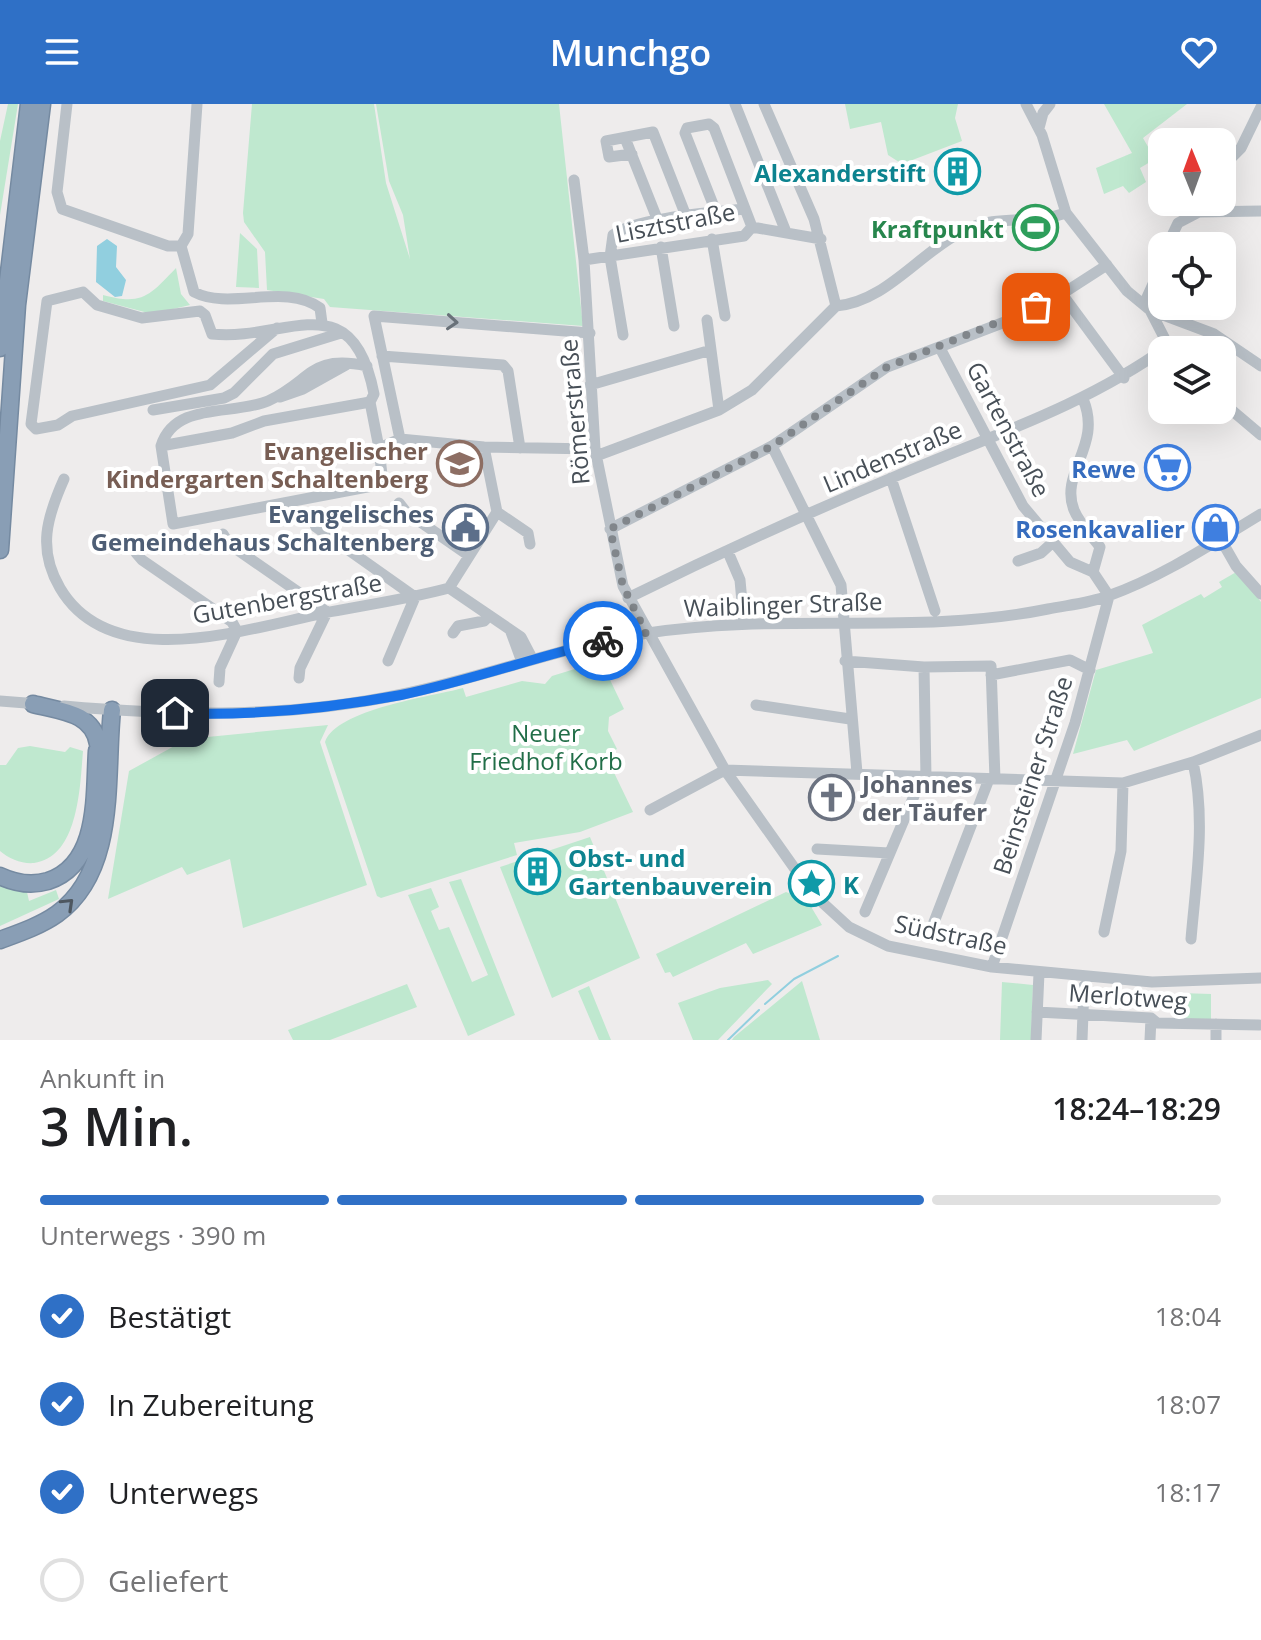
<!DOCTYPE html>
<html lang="de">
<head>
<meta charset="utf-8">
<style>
  body { margin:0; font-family:"Open Sans",sans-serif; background:#f2f2f2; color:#202124; height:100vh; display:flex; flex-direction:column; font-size:30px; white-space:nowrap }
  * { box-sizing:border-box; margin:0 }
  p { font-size:26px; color:#757577 }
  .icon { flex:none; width:44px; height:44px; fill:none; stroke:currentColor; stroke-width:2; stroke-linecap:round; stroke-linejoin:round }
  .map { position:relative; height:936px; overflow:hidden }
  .side { display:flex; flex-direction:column; background:#fff; flex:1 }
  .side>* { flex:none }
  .needle { width:52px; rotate:359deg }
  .tools { position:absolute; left:1148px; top:24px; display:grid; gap:16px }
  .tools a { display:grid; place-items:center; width:88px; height:88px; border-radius:16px; background:#fff; box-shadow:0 8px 32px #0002; font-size:40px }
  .pin { position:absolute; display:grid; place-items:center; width:68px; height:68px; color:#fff; margin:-34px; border-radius:16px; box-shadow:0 4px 12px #0006 }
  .courier { position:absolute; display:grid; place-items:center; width:80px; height:80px; margin:-40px; border:6px solid #1a73e8; border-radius:50%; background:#fff; color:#222; box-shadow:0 2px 10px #0007 }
  .overview em { font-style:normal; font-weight:600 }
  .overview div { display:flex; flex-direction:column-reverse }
  .overview { display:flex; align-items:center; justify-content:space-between; height:136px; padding:0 40px }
  h1 { font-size:52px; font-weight:600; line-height:60px }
  .bar { display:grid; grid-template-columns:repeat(4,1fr); gap:12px 8px; align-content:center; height:96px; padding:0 40px }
  .bar i { height:10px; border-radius:6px; background:#e0e0e0 }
  .bar .current { background:#2f70c6 }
  .bar p { grid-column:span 4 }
  ol { padding:0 40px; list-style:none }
  li { display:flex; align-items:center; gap:24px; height:88px }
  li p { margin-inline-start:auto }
  li .icon { padding:8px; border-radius:50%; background:#2f70c6; color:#fff; stroke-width:4 }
  li:last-child { color:#757577 }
  li i { width:44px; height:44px; border:4px solid #e0e0e0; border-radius:50% }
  header { display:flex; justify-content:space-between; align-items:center; height:104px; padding:0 40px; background:#2f70c6; color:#fff; font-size:36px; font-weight:600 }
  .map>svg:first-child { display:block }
  .green { fill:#bfe8cf }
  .water { fill:#91cfdf }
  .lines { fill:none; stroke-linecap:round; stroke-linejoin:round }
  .stream { stroke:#91cfdf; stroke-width:2 }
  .highway-casing { stroke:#758aa1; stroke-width:19 }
  .minor { stroke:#b9c0c7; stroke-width:11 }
  .highway { stroke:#899eb5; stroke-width:16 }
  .oneway { stroke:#697179 }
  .oneway2 { stroke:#4e5760 }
  .done { stroke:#81868b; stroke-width:8; stroke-dasharray:0 14.4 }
  .route { stroke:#1a73e8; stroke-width:10 }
  .labels { text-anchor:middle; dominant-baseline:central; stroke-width:8; stroke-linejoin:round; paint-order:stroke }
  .culture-label { font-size:24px; font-weight:bold; fill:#0d838f; stroke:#fff; text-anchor:start }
  .street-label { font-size:24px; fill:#474f57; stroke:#fff }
  .leisure-label { font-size:24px; font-weight:bold; fill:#27864d; stroke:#fff; text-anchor:end }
  .education-label { font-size:24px; font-weight:bold; fill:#785e54; stroke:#fff; text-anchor:end }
  .shop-label { font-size:24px; font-weight:bold; fill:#366cbe; stroke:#fff; text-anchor:end }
  .service-label { font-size:24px; font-weight:bold; fill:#4e5e75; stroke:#fff; text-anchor:end }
  .park-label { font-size:24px; fill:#216e48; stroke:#fff }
  .worship-label { font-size:24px; font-weight:bold; fill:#5b616d; stroke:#fff; text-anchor:start }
</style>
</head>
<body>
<header><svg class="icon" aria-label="menu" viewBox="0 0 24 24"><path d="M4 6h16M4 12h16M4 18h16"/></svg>Munchgo<svg class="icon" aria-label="heart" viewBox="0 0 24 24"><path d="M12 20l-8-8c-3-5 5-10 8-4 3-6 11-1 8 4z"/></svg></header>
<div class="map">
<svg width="1261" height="936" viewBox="0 0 1261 936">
  <rect width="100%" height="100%" fill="#eeecec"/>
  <path class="green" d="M8 0H18L0 111V37Z
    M252 0H374L386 79 410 155 403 111 389 77 376 0H559L583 222 330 203 324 195 267 186 265 148 244 118 243 109Z
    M845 0H958L955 14 962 37 902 60 888 51 881 18 850 25Z
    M1104 0H1187L1143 34 1155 55 1140 64 1146 78 1129 89 1123 82 1104 90 1096 64 1132 49Z
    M240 129 257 145 259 184 236 183Z
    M176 164 181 190 190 201 152 210 103 197V191C143 202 150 191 176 164Z
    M1238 467 1261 498V594L1134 647 1127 636 1073 650 1096 566 1153 549 1142 521 1201 490 1204 494 1222 483 1219 478Z
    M601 557 624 605 609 613 608 627 617 645 606 652 633 708 580 728 514 739 517 751 381 794 377 792 325 638C337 605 430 593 463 584L466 593 522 577 545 580 552 572Z
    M328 621 320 638 367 781 243 824 230 755 187 771 182 763 108 795 129 667 187 635Z
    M30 642 65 648 70 643 83 647C80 681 79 753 34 759 22 760 9 755 0 747V661H6L18 644Z
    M590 733 640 854 552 894 500 763Z
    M461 775 515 911 468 932 408 791 431 784 439 803 431 807 439 826 449 823 472 878 488 871 449 778Z
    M0 778 27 788 29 797 56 786 59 795 0 822Z
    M786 788 807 796 822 821 753 850 746 839 673 873 670 868 665 869 656 850Z
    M768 876 772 880 718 936H693L678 899 720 884Z
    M802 877 820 936H732L734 933Z
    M1002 878 1033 881 1031 936H1000Z
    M407 880 417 903 330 936H293L288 926Z
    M589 882 611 936H599L578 887Z
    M1180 889 1211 890V915H1180Z"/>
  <path class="water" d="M107 135 117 142 116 163 126 176 122 192 115 193 96 178 97 142Z"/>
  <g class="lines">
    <path class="stream" d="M765 900 794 875 838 852
      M728 936 759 906"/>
    <defs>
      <path id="highway" d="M0 244 29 0
        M0 446 17 201 42 0
        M33 600C59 607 93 608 98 640
        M0 772C15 779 31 782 48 777 100 760 94 691 97 647
        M0 836C19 829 40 822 57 810 118 766 105 673 112 606"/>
    </defs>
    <use href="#highway" class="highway-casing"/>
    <path class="minor" d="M67 0 57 88 62 105 168 142H181
      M735 0 786 128
      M764 0 814 115 836 202
      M1026 0 1042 31 1066 109 1127 187 1150 206 1214 230 1261 262
      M1039 24 1043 9 1050 0
      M625 34 658 117
      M632 50 609 53 606 37 653 28 686 112
      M1222 63 1241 44 1261 3
      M574 76 584 156 595 345 623 482 725 666 812 789 849 823 888 842 992 863 1152 878 1261 874
      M716 108 685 29 687 24 709 20 714 24 752 123
      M1199 108 1261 107
      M752 123 821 135
      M712 135 725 212
      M181 142 194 188C230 207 285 178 320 204L322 219
      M181 142 188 130 197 0
      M1167 142 1178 119 1199 108
      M661 143 674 222
      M584 156 744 132 752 123
      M1222 162 1230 164
      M1062 190 1124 274
      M1144 200 1162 160
      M1151 208 1170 245
      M707 216 719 306
      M277 224 210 281 72 312 58 321 36 325 31 320 47 197 83 188 97 201 142 214 200 207 205 211 212 230C285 238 352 177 374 290L370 298 379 344 400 335 484 343 595 345
      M623 231 610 153 613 131C633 114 717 108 745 105
      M940 244 1023 402 1070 458 1093 468 1109 492 1075 619 992 863
      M382 252 503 261 508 267 520 344
      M590 281 711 246
      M280 293 303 285 346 261
      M1083 295C1103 342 1059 368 1074 406 1079 419 1092 432 1100 443L1093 468
      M370 298 264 317 232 329 161 342 173 420 383 380 379 344
      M1222 298 1261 331
      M153 306 224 294 234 289 273 250 341 229
      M400 335 374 212 590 229
      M161 342C175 297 233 312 268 297 312 277 309 250 367 262
      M772 342 841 481 857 669
      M596 352 719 306 752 286 836 202C886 198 920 148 963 127 999 109 1032 121 1066 109
      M891 374 935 507
      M64 375C47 413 37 445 60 484 111 571 246 525 324 509 366 501 408 495 449 484L497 408 484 343
      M399 399 406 408 468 451
      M497 408 528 429 530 440
      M311 413 316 423 415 493 388 557
      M610 425 772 342 887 263 1010 216 1062 190 1107 161
      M223 430 229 440 327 508 300 564 299 574
      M1220 434 1236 462 1261 490
      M728 448 740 476 744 520
      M136 449 142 456 232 518 237 527 220 564 219 578
      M1018 457 1041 449 1053 438
      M449 484 521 533 532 554
      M628 494C715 451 805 410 894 373 988 333 1085 302 1168 242
      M511 528 522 558
      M453 529 458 522 484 517 489 512
      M845 557 924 563 991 562 995 675
      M924 563 926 673
      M991 571 1070 556 1090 566
      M0 597 39 600
      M756 601 850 615
      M64 602C178 612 290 614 403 590 485 573 564 542 648 529 781 508 916 532 1048 505 1068 501 1090 499 1108 492 1162 473 1213 439 1261 410
      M725 666 1123 679 1193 658 1261 631
      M650 706 725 666
      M817 745 889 749
      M865 808 922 673
      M1104 828 1121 747 1123 679
      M929 831 989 675
      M1191 835C1196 776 1206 716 1193 658
      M1037 908 1151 914 1157 919 1259 921
      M1036 936 1039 869
      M1082 936 1084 882
      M1150 936 1151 914
      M1216 936V920"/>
    <use href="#highway" class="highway"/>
  </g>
  <defs><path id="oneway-chevron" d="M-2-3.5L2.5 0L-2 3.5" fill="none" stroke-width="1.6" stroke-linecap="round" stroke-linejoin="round" transform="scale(2)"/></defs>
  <use class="oneway" href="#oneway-chevron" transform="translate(452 218) rotate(4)"/>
  <use class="oneway2" href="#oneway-chevron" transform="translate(68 800) rotate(-44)"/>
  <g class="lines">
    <path class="done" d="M603 537 646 529 623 482 610 425 772 342 887 263 1036 203"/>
    <path class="route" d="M175 609C251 612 326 605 401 591 469 577 535 553 603 537"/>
  </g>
  <defs>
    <symbol id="building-ring" viewBox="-11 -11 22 22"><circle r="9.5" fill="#fff" stroke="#0f9aa8" stroke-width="1.5"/><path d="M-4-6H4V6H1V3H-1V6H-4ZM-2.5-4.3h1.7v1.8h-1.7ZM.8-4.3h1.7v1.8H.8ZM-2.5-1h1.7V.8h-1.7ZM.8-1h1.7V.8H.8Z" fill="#0f9aa8"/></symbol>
    <symbol id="stadium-ring" viewBox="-11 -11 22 22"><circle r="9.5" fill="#fff" stroke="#2e9e5b" stroke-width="1.5"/><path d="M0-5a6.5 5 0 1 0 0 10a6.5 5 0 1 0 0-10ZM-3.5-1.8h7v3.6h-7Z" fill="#2e9e5b"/></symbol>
    <symbol id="school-ring" viewBox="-11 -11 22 22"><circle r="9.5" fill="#fff" stroke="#8d6e63" stroke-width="1.5"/><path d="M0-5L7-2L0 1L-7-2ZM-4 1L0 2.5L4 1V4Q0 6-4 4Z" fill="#8d6e63"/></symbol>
    <symbol id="supermarket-ring" viewBox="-11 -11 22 22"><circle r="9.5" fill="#fff" stroke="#3f7fe0" stroke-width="1.5"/><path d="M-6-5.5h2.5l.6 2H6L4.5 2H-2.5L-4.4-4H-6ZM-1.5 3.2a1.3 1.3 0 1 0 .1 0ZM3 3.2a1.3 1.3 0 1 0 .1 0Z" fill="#3f7fe0"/></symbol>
    <symbol id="civic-ring" viewBox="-11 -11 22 22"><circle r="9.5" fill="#fff" stroke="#5c6f8a" stroke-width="1.5"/><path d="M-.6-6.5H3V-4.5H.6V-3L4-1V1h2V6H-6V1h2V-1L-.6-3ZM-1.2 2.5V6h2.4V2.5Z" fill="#5c6f8a"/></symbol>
    <symbol id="shop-ring" viewBox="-11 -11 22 22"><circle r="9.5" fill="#fff" stroke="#3f7fe0" stroke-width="1.5"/><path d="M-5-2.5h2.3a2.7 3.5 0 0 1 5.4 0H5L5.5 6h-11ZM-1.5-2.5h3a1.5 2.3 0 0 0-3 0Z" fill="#3f7fe0"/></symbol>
    <symbol id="church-ring" viewBox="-11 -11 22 22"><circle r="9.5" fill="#fff" stroke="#6b7280" stroke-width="1.5"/><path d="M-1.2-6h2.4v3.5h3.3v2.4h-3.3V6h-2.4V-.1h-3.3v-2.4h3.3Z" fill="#6b7280"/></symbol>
    <symbol id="sight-ring" viewBox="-11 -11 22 22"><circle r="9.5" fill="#fff" stroke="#0f9aa8" stroke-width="1.5"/><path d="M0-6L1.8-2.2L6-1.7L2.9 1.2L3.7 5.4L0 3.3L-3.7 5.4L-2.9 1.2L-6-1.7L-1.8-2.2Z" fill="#0f9aa8"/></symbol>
  </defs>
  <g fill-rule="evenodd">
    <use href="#building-ring" x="932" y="42" width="51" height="51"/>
    <use href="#stadium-ring" x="1010" y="98" width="51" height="51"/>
    <use href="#school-ring" x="434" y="334" width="51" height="51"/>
    <use href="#supermarket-ring" x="1142" y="338" width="51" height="51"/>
    <use href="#civic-ring" x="440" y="398" width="51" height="51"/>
    <use href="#shop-ring" x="1190" y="398" width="51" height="51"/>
    <use href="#church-ring" x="806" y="668" width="51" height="51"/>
    <use href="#building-ring" x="512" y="742" width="51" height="51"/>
    <use href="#sight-ring" x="786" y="754" width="51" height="51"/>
  </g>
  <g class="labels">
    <g class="culture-label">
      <text x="926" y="68" text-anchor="end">Alexanderstift</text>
      <text x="568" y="753">Obst- und<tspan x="568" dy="28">Gartenbauverein</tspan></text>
      <text x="843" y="780">K</text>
    </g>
    <g class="street-label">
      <text transform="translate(675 118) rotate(-11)">Lisztstraße</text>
      <text transform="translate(574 308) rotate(-95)">Römerstraße</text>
      <text transform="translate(1009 325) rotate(62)">Gartenstraße</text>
      <text transform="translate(892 352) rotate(-23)">Lindenstraße</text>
      <text transform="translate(287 494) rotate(-10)">Gutenbergstraße</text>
      <text transform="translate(783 500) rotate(-2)">Waiblinger Straße</text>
      <text transform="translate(1032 671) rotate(-72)">Beinsteiner Straße</text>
      <text transform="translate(951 830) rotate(12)">Südstraße</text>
      <text transform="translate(1128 892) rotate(4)">Merlotweg</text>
    </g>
    <g class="leisure-label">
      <text x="1004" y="124">Kraftpunkt</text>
    </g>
    <g class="education-label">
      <text x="428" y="346">Evangelischer<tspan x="428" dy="28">Kindergarten Schaltenberg</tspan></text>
    </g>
    <g class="shop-label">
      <text x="1136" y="364">Rewe</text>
      <text x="1185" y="424">Rosenkavalier</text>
    </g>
    <g class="service-label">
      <text x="434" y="409">Evangelisches<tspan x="434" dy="28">Gemeindehaus Schaltenberg</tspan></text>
    </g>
    <g class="park-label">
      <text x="546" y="628">Neuer<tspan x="546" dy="28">Friedhof Korb</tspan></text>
    </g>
    <g class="worship-label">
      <text x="862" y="679">Johannes<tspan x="862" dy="28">der Täufer</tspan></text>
    </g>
  </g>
</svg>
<div class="tools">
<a><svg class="needle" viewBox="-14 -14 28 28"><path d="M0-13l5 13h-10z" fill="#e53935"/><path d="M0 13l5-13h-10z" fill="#757577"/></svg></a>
<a><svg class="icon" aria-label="locate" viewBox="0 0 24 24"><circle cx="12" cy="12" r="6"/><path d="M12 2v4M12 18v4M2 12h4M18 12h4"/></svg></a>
<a><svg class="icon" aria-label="layers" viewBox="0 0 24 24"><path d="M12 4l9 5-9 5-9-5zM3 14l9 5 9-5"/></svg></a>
</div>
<div class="pin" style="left:1036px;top:203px;background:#ea580c"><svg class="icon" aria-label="bag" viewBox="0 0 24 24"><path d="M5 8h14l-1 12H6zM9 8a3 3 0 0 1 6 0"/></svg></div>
<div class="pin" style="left:175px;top:609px;background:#1f2937"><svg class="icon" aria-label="home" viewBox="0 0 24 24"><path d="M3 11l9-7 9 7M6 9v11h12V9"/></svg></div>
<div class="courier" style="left:603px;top:537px"><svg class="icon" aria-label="bike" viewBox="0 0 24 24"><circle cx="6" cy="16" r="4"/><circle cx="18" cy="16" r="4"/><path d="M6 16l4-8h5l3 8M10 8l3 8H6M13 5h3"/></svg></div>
</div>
<section class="side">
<div class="overview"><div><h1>3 Min.</h1><p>Ankunft in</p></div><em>18:24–18:29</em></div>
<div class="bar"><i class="current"></i><i class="current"></i><i class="current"></i><i></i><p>Unterwegs · 390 m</p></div>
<ol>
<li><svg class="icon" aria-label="check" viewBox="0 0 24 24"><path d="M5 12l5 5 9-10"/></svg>Bestätigt<p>18:04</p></li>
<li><svg class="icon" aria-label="check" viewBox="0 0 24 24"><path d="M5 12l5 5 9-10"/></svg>In Zubereitung<p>18:07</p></li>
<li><svg class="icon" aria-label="check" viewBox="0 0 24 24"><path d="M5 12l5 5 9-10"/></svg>Unterwegs<p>18:17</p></li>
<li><i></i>Geliefert</li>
</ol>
</section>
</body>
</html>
